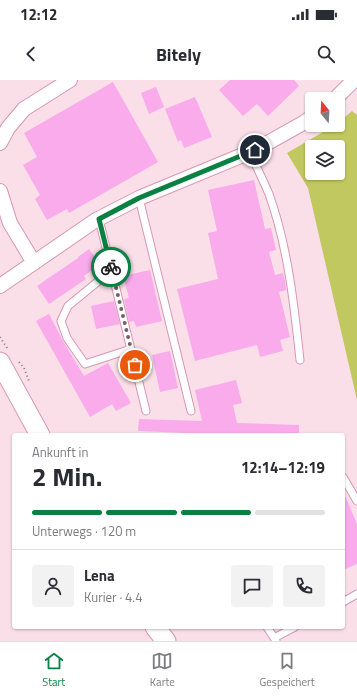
<!DOCTYPE html>
<html lang="de">
<head>
<meta charset="utf-8">
<style>
  body { margin:0; font-family:"Titillium Web",sans-serif; background:#f2f2f3; color:#2b2b33; height:100vh; display:flex; flex-direction:column; font-size:15px; white-space:nowrap }
  * { box-sizing:border-box; margin:0 }
  p { font-size:13px; color:#7c7c81 }
  .icon { flex:none; width:22px; height:22px; fill:none; stroke:currentColor; stroke-width:2; stroke-linecap:round; stroke-linejoin:round }
  .map { position:relative; flex:1; overflow:hidden }
  .panel { position:absolute; left:12px; top:353px; width:333px; height:196px; display:flex; flex-direction:column; background:#fff; border-radius:4px; box-shadow:0 1px 3px #0004 }
  .panel>* { flex:none }
  .needle { width:26px; rotate:342deg }
  .tools { position:absolute; left:305px; top:12px; display:grid; gap:8px }
  .tools a { display:grid; place-items:center; width:40px; height:40px; border-radius:4px; background:#fff; box-shadow:0 1px 3px #0004; font-size:20px }
  .pin { position:absolute; display:grid; place-items:center; width:34px; height:34px; color:#fff; margin:-17px; border:2px solid #fff; border-radius:50%; box-shadow:0 1px 4px #0007 }
  .courier { position:absolute; display:grid; place-items:center; width:40px; height:40px; margin:-20px; border:3px solid #0b8043; border-radius:50%; background:#fff; color:#222; box-shadow:0 1px 5px #0007 }
  .headline em { font-style:normal; font-weight:700 }
  .headline div { display:flex; flex-direction:column-reverse }
  .headline { display:flex; align-items:center; justify-content:space-between; height:68px; padding:0 20px }
  h1 { font-size:26px; font-weight:700; line-height:30px }
  .bar { display:grid; grid-template-columns:repeat(4,1fr); gap:6px 4px; align-content:center; height:48px; padding:0 20px }
  .bar i { height:5px; border-radius:3px; background:#e1e1e2 }
  .bar .active { background:#0b8043 }
  .bar p { grid-column:span 4 }
  .line { display:flex; align-items:center; gap:10px; padding:0 20px; border-top:1px solid #e1e1e2 }
  .line div { flex:1 }
  .round { display:grid; place-items:center; flex:none; width:42px; height:42px; border-radius:4px; background:#f2f2f3 }
  .status { display:flex; justify-content:space-between; align-items:center; height:28px; padding:0 20px; background:#fff; direction:ltr }
  .status svg { height:11px; fill:currentColor }
  header { display:flex; justify-content:space-between; align-items:center; height:52px; padding:0 20px; background:#fff; font-size:18px; font-weight:700 }
  .tabs { display:flex; justify-content:space-around; align-items:center; height:56px; border-top:1px solid #e1e1e2; background:#fff; font-size:11px; color:#7c7c81 }
  .tabs a { display:grid; justify-items:center; gap:2px }
  .tabs .active { color:#0b8043 }
  .map>svg:first-child { display:block }
  .green { fill:#c1c85f; fill-rule:evenodd }
  .building { fill:#f9abec }
  .lines { fill:none; stroke-linecap:round; stroke-linejoin:round }
  .lane-casing { stroke:#d698b2; stroke-width:9 }
  .street-casing { stroke:#d698b2; stroke-width:16 }
  .secondary-casing { stroke:#d698b2; stroke-width:21 }
  .path { stroke:#917983; stroke-width:2; stroke-dasharray:1 3; stroke-linecap:butt }
  .lane { stroke:#fff; stroke-width:7 }
  .street { stroke:#fff; stroke-width:14 }
  .secondary { stroke:#fff; stroke-width:19 }
  .done { stroke:#775f69; stroke-width:4; stroke-dasharray:0 7.2 }
  .route { stroke:#0b8043; stroke-width:5 }
</style>
</head>
<body>
<div class="status"><b>12:12</b><svg viewBox="0 0 49 12"><path d="M0 12V9h3v3zM5 12V6h3v6zM10 12V3h3v9zM15 12V0h3v12zM26 1h20v11H26zM47 4h2v5h-2z"/></svg></div>
<header><svg class="icon" aria-label="back" viewBox="0 0 24 24"><path d="M15 5l-7 7 7 7"/></svg>Bitely<svg class="icon" aria-label="search" viewBox="0 0 24 24"><circle cx="10" cy="10" r="6"/><path d="M15 15l6 6"/></svg></header>
<div class="map">
<svg width="357" height="561" viewBox="0 0 357 561">
  <rect width="100%" height="100%" fill="#fadfe9"/>
  <path class="green" d="M352 31 357 35V320L308 108 287 73 335 45H338V43ZM312 67H338V93H312Z"/>
  <path class="building" d="M230 0H294L299 6 268 36 257 24 243 36 219 10Z
    M113 2 158 82 69 133 67 129 47 140 35 119 40 115 23 85 37 77 24 53Z
    M156 7 164 27 149 34 141 13Z
    M195 17 212 57 184 68 181 60 178 62 165 29Z
    M254 100 265 149 271 148 276 170 269 172 275 195 283 193 285 201 286 210 279 212 290 257 280 260 283 271 260 277 257 265 195 281 177 209 218 199 208 153 217 151 208 110Z
    M89 169 100 184 84 196 86 199 49 224 37 206 78 178V177Z
    M150 190 162 241 136 247 134 241 129 242 124 219 129 218 123 196Z
    M114 221 120 244 96 249 91 226Z
    M49 234 63 261 84 296 108 283 131 323 116 331 112 324 90 337 36 241Z
    M170 271 178 308 160 312 152 275Z
    M236 300 242 323 233 325 237 343 299 345V355H234L138 351 139 339 202 341 195 310Z
    M343 411 357 444V484L343 490Z"/>
  <g class="lines">
    <defs>
      <path id="lane" d="M250 72C256 86 263 100 269 114 288 167 294 224 300 280
        M139 118 191 331
        M99 139 146 331
        M112 190 68 226 61 241 67 258 85 284 131 269
        M343 397 357 421
        M343 522 357 514
        M267 547 276 561
        M274 558 295 547"/>
      <path id="street" d="M335 19 354 0
        M0 63 8 48 24 29 70 0
        M0 111 10 143 34 183
        M0 206 96 140 139 118 255 70 305 42 312 37"/>
      <path id="secondary" d="M0 282 40 355
        M155 547 166 561"/>
    </defs>
    <use href="#lane" class="lane-casing"/>
    <use href="#street" class="street-casing"/>
    <use href="#secondary" class="secondary-casing"/>
    <path class="path" d="M0 257 7 268
      M19 282 24 288 29 301"/>
    <use href="#lane" class="lane"/>
    <use href="#street" class="street"/>
    <use href="#secondary" class="secondary"/>
  </g>
  <g class="lines">
    <path class="done" d="M111 187 135 285"/>
    <path class="route" d="M111 187 99 139 139 118 255 70"/>
  </g>
</svg>
<div class="tools">
<a><svg class="needle" viewBox="-14 -14 28 28"><path d="M0-13l5 13h-10z" fill="#e53935"/><path d="M0 13l5-13h-10z" fill="#7c7c81"/></svg></a>
<a><svg class="icon" aria-label="layers" viewBox="0 0 24 24"><path d="M12 4l9 5-9 5-9-5zM3 14l9 5 9-5"/></svg></a>
</div>
<div class="pin" style="left:135px;top:285px;background:#ea580c"><svg class="icon" aria-label="bag" viewBox="0 0 24 24"><path d="M5 8h14l-1 12H6zM9 8a3 3 0 0 1 6 0"/></svg></div>
<div class="pin" style="left:255px;top:70px;background:#1f2937"><svg class="icon" aria-label="home" viewBox="0 0 24 24"><path d="M3 11l9-7 9 7M6 9v11h12V9"/></svg></div>
<div class="courier" style="left:111px;top:187px"><svg class="icon" aria-label="bike" viewBox="0 0 24 24"><circle cx="6" cy="16" r="4"/><circle cx="18" cy="16" r="4"/><path d="M6 16l4-8h5l3 8M10 8l3 8H6M13 5h3"/></svg></div>
<section class="panel">
<div class="headline"><div><h1>2 Min.</h1><p>Ankunft in</p></div><em>12:14–12:19</em></div>
<div class="bar"><i class="active"></i><i class="active"></i><i class="active"></i><i></i><p>Unterwegs · 120 m</p></div>
<div class="line" style="height:72px"><a class="round"><svg class="icon" aria-label="person" viewBox="0 0 24 24"><circle cx="12" cy="8" r="4"/><path d="M4 21q1-7 8-7t8 7"/></svg></a><div><b>Lena</b><p>Kurier · 4.4</p></div><a class="round"><svg class="icon" aria-label="chat" viewBox="0 0 24 24"><path d="M4 5h16v11H9l-5 4z"/></svg></a><a class="round"><svg class="icon" aria-label="phone" viewBox="0 0 24 24"><path d="M5 4h4l2 5-3 2q2 4 5 5l2-3 5 2v4C11 20 4 13 5 4z"/></svg></a></div>
</section>
</div>
<nav class="tabs">
<a class="active"><svg class="icon" aria-label="home" viewBox="0 0 24 24"><path d="M3 11l9-7 9 7M6 9v11h12V9"/></svg>Start</a>
<a><svg class="icon" aria-label="map" viewBox="0 0 24 24"><path d="M3 6l6-2 6 2 6-2v14l-6 2-6-2-6 2zM9 4v14M15 6v14"/></svg>Karte</a>
<a><svg class="icon" aria-label="saved" viewBox="0 0 24 24"><path d="M7 4h10v16l-5-4-5 4z"/></svg>Gespeichert</a>
</nav>
</body>
</html>
